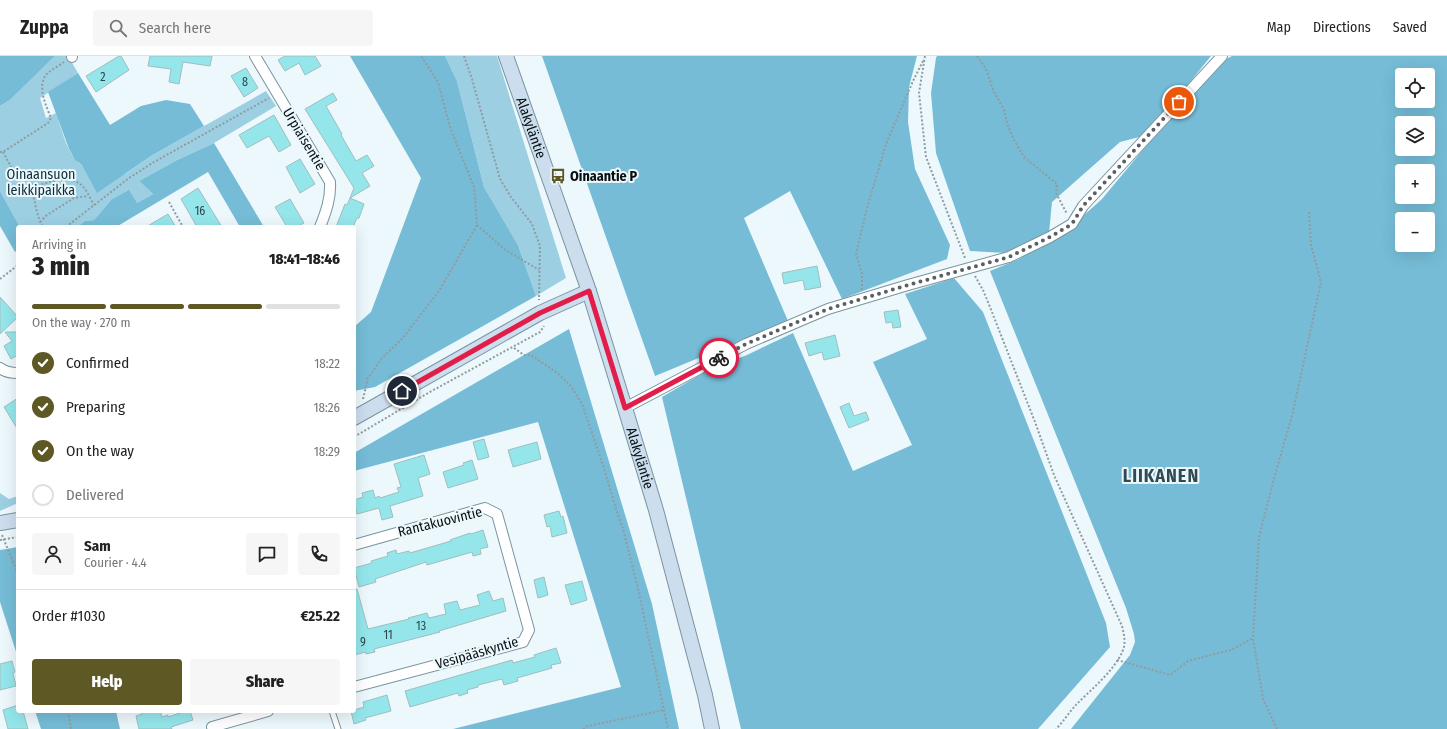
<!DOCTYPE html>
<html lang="en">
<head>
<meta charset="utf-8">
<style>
  body { margin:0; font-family:"Fira Sans Condensed",sans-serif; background:#f6f6f6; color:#222; height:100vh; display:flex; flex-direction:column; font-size:15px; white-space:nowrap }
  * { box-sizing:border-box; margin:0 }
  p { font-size:13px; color:#767676 }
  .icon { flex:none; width:22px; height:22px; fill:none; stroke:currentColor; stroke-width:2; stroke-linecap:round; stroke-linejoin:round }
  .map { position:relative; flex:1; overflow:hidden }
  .details { position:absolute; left:16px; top:169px; width:340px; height:488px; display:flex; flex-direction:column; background:#fff; border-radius:4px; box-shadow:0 4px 16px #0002 }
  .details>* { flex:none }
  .buttons { position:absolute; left:1395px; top:12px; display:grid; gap:8px }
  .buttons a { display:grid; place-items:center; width:40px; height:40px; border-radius:4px; background:#fff; box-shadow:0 4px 16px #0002; font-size:20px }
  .pin { position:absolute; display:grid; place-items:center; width:34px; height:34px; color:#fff; margin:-17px; border:2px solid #fff; border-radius:50%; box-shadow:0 1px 4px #0007 }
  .courier { position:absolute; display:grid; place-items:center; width:40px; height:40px; margin:-20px; border:3px solid #e11d48; border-radius:50%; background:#fff; color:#222; box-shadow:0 1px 5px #0007 }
  .overview em { font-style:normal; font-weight:800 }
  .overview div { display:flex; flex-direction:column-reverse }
  .overview { display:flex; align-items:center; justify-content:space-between; height:68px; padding:0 16px }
  h1 { font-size:26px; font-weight:800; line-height:30px }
  .bar { display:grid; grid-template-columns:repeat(4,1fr); gap:6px 4px; align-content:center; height:48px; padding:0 16px }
  .bar i { height:5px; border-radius:3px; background:#e0e0e0 }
  .bar .selected { background:#5d5824 }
  .bar p { grid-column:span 4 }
  .line { display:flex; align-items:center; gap:10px; padding:0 16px; border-top:1px solid #e0e0e0 }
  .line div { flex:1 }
  .round { display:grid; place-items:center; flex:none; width:42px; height:42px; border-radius:4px; background:#f6f6f6 }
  ol { padding:0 16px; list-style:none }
  li { display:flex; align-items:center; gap:12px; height:44px }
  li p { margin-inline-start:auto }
  li .icon { padding:4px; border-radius:50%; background:#5d5824; color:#fff; stroke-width:4 }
  li:last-child { color:#767676 }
  li i { width:22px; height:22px; border:2px solid #e0e0e0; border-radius:50% }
  .action { display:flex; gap:8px; margin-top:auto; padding:8px 16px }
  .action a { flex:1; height:46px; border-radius:4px; background:#5d5824; color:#fff; font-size:16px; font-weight:800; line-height:46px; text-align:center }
  .action a+a { background:#f6f6f6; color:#222 }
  header { display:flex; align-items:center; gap:24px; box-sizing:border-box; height:56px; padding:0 20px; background:#fff; border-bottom:1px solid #e0e0e0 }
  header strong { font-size:19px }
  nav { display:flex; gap:22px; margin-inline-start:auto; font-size:14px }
  .search { width:280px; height:36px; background:#f6f6f6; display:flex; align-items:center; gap:10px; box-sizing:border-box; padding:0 14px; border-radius:4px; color:#767676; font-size:15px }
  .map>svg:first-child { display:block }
  .green { fill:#9dcfe3 }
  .forest { fill:#76bcd6; fill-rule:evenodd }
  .building { fill:#94e6eb; stroke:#9fbebf }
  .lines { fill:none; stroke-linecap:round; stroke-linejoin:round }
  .lane-casing { stroke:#7a949f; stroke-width:7 }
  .street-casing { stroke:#7a949f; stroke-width:12 }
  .secondary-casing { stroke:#7a949f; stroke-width:16 }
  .path { stroke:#919b9f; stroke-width:2; stroke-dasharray:2 2; stroke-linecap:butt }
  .lane { stroke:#fff; stroke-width:5 }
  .street { stroke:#fff; stroke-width:10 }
  .secondary { stroke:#ccdded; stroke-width:14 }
  .done { stroke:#576164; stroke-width:4; stroke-dasharray:0 7.2 }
  .route { stroke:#e11d48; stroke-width:5 }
  .labels { text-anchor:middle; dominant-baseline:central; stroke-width:4; stroke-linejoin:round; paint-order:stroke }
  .number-label { font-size:12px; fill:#2a4548 }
  .street-label { font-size:14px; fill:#060f12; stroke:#edf8fc }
  .park-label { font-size:14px; fill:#0c2e3a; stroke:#edf8fc }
  .poi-label { font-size:14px; font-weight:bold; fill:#060f12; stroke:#edf8fc; text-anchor:start }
  .district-label { font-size:18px; font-weight:bold; letter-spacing:1px; fill:#314952; stroke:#edf8fc }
</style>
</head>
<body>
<header>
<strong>Zuppa</strong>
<div class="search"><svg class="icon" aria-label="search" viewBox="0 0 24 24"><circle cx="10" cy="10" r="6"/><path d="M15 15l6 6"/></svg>Search here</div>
<nav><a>Map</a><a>Directions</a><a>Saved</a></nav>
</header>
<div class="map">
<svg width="1447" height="673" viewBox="0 0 1447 673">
  <rect width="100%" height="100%" fill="#edf8fc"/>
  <path class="green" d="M55 0H68L78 17 40 42 46 62 56 57C61 71 68 102 82 109 91 113 114 116 125 118L151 100 266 35 276 50 214 87 177 104 139 125 153 138 137 147 111 144 94 164 85 165 77 171H20L0 135V50L10 44Z
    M445 0H497L566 222 536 240 518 189 484 131 457 25Z
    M0 437 9 443 18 440V447L0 455Z"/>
  <path class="forest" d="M0 0H55L10 44 0 50Z
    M350 0H445L457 25 484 131 518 189 536 240 375 331 354 335V271L371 256 421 122Z
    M542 0H917L909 31 908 66 915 113 950 189 947 203 842 243 790 135 744 162 788 265 655 320Z
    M937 0H1211L1147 79 1120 86 1052 146 1049 177 1006 197 970 195 936 97 931 37 936 2Z
    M1232 0H1447V673H1071L1130 599 1135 586 1134 578 1126 552 990 215 1019 203 1073 169 1102 143 1187 41 1220 6ZM1402 19H1428V45H1402ZM1402 67H1428V93H1402ZM1402 115H1428V141H1402ZM1402 163H1428V189H1402Z
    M78 17 110 69 141 50 166 44 190 48 204 70 151 100 97 137 82 109 75 104 69 93 48 36Z
    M214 87 264 171H240L208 116 116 171H77L85 165 94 164 111 144 129 134 137 147 153 138 139 125 177 104Z
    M0 135 20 171H18V194L15 196 0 170Z
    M954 222 983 256 1106 567 1110 591 1038 673H741L662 341 710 313 747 299 793 277 853 415 912 389 873 306 927 283 905 238Z
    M569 273 652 548 679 673H453L621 631 538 366 354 415V397Z
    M18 491V602L0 546V494Z
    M35 655H116L120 673H41Z"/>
  <path class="building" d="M119 0H121L129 14 96 36 86 20Z
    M150 0H212L210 10 183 6 179 28 169 26 171 13 148 10Z
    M285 0H315L321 10 305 19 299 7 285 15 278 4Z
    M246 12 258 32 244 41 231 20Z
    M333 37 337 44 326 50 342 78 341 79 356 105 367 99 374 110 362 117 370 130 350 142 354 132 305 53Z
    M274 59 291 89 279 96 269 80 247 92 239 79Z
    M300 103 315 128 300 137 286 111Z
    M198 132 222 171H197L181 143Z
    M350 142 364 148 359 162H357L353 171H336L345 148 347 149Z
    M290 143 304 167 296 171H287L275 151Z
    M168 158 176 171H146Z
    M817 210 821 231 805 234 803 224 784 228 782 217Z
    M0 241 18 261 0 278Z
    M898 254 901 271 893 272 892 266 886 267 884 256Z
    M5 276H18V299L11 303 4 290 12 285Z
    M835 279 840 300 824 304 822 296 809 300 805 287Z
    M18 342V374L4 351Z
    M849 347 854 360 866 356 869 364 849 372 840 351Z
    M484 383 489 401 478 404 473 386Z
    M537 386 541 403 513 411 508 394Z
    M424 399 430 418 418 422 423 440 390 450 393 461 382 464 379 452 357 458 354 444 363 441 362 437 373 434 375 442 379 440 380 442 399 436 397 432 401 431 394 408Z
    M472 404 478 423 448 432 443 416 464 409 463 407Z
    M559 455 561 461 563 460 567 477 552 481 550 470 547 471 544 459Z
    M483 474 488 491 480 493 481 498 473 500 472 496 427 509 426 506 375 523 376 526 359 531 354 512 372 507 371 505 388 500 387 497 396 494 397 498 409 495 410 497 451 485 450 484 470 477 471 478Z
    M544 521 548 539 538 542 534 524Z
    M582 525 587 544 571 549 565 529Z
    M354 533H357L368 573 409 563 408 562 427 557 429 562 446 558 444 548 457 545 460 554 480 549 477 539 489 535 493 545 503 542 506 555 439 575 440 576 374 593 375 596 366 598V596L354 599Z
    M556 592 561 607 551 609 552 612 517 622 518 625 504 629 502 623 478 629V631L467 634 468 637 459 640 458 637 410 651 405 635 512 604 513 607 535 601 534 599Z
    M12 605 15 616 13 617 16 630 0 634V608Z
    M387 639 391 655 365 662 366 664 354 668 351 655 364 651 363 646Z
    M18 649V655H23L28 673H8L3 654Z
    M141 655H160L162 661 168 659V661L186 655H190L193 664 171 671 172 673H139L136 660 142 658Z"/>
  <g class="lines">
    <defs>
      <path id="lane" d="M332 655 338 673"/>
      <path id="street" d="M255 0 330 126C331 142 326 156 320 171
        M72 1V0
        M0 312C5 316 12 317 18 317
        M625 352 746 288 828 253 908 229 1009 201 1050 181 1072 168 1083 150 1222 0
        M354 489 485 452 497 458 529 574 523 586 354 631
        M212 671 268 655"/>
      <g id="secondary">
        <path id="s1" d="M506 0 589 235 625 352 656 454 705 639 712 673"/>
        <path d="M354 362 540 257 589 235"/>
        <path d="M0 467 18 464"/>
      </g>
    </defs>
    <use href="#lane" class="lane-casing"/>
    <use href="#street" class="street-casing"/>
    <use href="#secondary" class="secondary-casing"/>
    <path class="path" d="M464 0 472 23 500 123 511 141 532 168 540 190 539 244
      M925 0 919 37 926 101 965 202
      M977 0 986 13 994 36 1004 54 1007 67 1013 82 1024 101 1057 128 1056 137 1067 158
      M0 96H3L48 67 51 62C46 50 37 30 46 19 50 14 59 10 64 6
      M3 96 16 120 30 124C34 132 32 134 34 143 36 152 38 163 43 171
      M34 131C50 126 72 116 85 133 88 137 91 144 94 149
      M169 146 183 171
      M40 166 47 159 74 142 88 140
      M477 169 504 193 539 214
      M66 171 129 122 154 106 269 42
      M975 220 983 234 990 251 1035 366 1054 419 1122 570C1124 578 1126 586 1123 594 1114 616 1090 634 1074 651 1068 658 1063 666 1056 673
      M0 223 18 209
      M862 234V217L856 198 867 152 886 88 913 25 924 3
      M514 292 524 299H531L556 316 570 329 582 348 603 409 616 453 623 473 639 537 668 673
      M363 343 368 322 382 302 402 283 439 235 477 169 474 131 450 71 438 26 421 0
      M354 381 428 337 540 276 544 270
      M2 479 18 518
      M0 484 18 481
      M1117 604 1170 619 1188 605 1231 594 1253 582
      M68 655 71 673
      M583 673 588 670 664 654
      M1277 673 1263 643 1253 582 1259 481 1275 419 1292 360 1321 226 1311 189 1309 154"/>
    <use href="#lane" class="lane"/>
    <use href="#street" class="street"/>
    <use href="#secondary" class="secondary"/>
  </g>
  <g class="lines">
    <path class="done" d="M719 302 746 288 828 253 908 229 1009 201 1050 181 1072 168 1083 150 1179 46"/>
    <path class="route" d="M402 335 540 257 589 235 625 352 719 302"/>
  </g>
  <defs>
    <symbol id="bus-bare" viewBox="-9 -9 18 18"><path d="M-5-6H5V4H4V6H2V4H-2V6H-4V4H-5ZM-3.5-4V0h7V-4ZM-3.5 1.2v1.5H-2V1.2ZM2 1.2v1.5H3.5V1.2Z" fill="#5d5824" stroke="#edf8fc" stroke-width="2.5" paint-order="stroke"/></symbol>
  </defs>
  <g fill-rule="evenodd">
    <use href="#bus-bare" x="547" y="109" width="22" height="22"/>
  </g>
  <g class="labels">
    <g class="number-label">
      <text x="103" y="21">2</text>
      <text x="245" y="26">8</text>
      <text x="200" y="155">16</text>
      <text x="421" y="570">13</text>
      <text x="388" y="579">11</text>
      <text x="363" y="586">9</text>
    </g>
    <g class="street-label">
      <text stroke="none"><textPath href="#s1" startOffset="76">Alakyläntie</textPath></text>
      <text transform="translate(304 83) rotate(59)">Urpiaisentie</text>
      <text stroke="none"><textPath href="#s1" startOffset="424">Alakyläntie</textPath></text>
      <text transform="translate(440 466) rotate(-14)">Rantakuovintie</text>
      <text transform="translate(477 597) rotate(-16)">Vesipääskyntie</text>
    </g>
    <g class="park-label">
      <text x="41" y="118">Oinaansuon<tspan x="41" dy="16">leikkipaikka</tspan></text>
    </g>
    <g class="poi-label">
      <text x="570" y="120">Oinaantie P</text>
    </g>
    <g class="district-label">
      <text x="1161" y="420">LIIKANEN</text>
    </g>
  </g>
</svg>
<div class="buttons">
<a><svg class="icon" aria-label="locate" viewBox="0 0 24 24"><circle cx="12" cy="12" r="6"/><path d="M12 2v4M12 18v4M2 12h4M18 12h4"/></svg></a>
<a><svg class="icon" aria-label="layers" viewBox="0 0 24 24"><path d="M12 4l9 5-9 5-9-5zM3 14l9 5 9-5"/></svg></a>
<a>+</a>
<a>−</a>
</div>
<div class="pin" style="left:1179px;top:46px;background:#ea580c"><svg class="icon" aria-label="bag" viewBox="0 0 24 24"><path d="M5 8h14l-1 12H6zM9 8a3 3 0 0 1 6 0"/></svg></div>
<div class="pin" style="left:402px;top:335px;background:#1f2937"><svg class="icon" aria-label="home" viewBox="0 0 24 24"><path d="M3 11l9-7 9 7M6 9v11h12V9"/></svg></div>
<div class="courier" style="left:719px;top:302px"><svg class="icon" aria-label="bike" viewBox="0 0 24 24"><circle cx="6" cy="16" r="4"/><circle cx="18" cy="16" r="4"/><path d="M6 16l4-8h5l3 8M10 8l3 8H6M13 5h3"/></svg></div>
<section class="details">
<div class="overview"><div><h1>3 min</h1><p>Arriving in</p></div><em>18:41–18:46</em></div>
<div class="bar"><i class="selected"></i><i class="selected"></i><i class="selected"></i><i></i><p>On the way · 270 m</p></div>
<ol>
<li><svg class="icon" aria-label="check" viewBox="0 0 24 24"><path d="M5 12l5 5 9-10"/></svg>Confirmed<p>18:22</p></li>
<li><svg class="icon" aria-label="check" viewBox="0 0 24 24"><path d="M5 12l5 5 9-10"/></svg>Preparing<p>18:26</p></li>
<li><svg class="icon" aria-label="check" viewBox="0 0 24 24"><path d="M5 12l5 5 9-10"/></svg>On the way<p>18:29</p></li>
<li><i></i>Delivered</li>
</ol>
<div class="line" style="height:72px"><a class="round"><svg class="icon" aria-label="person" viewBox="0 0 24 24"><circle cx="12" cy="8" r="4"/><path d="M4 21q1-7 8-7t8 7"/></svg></a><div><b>Sam</b><p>Courier · 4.4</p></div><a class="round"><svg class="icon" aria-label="chat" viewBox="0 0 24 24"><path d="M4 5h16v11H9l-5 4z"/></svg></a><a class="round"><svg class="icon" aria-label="phone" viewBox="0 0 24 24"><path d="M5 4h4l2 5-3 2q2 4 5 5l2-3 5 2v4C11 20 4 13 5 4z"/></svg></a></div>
<div class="line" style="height:52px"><div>Order #1030</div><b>€25.22</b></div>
<div class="action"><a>Help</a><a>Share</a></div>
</section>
</div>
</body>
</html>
